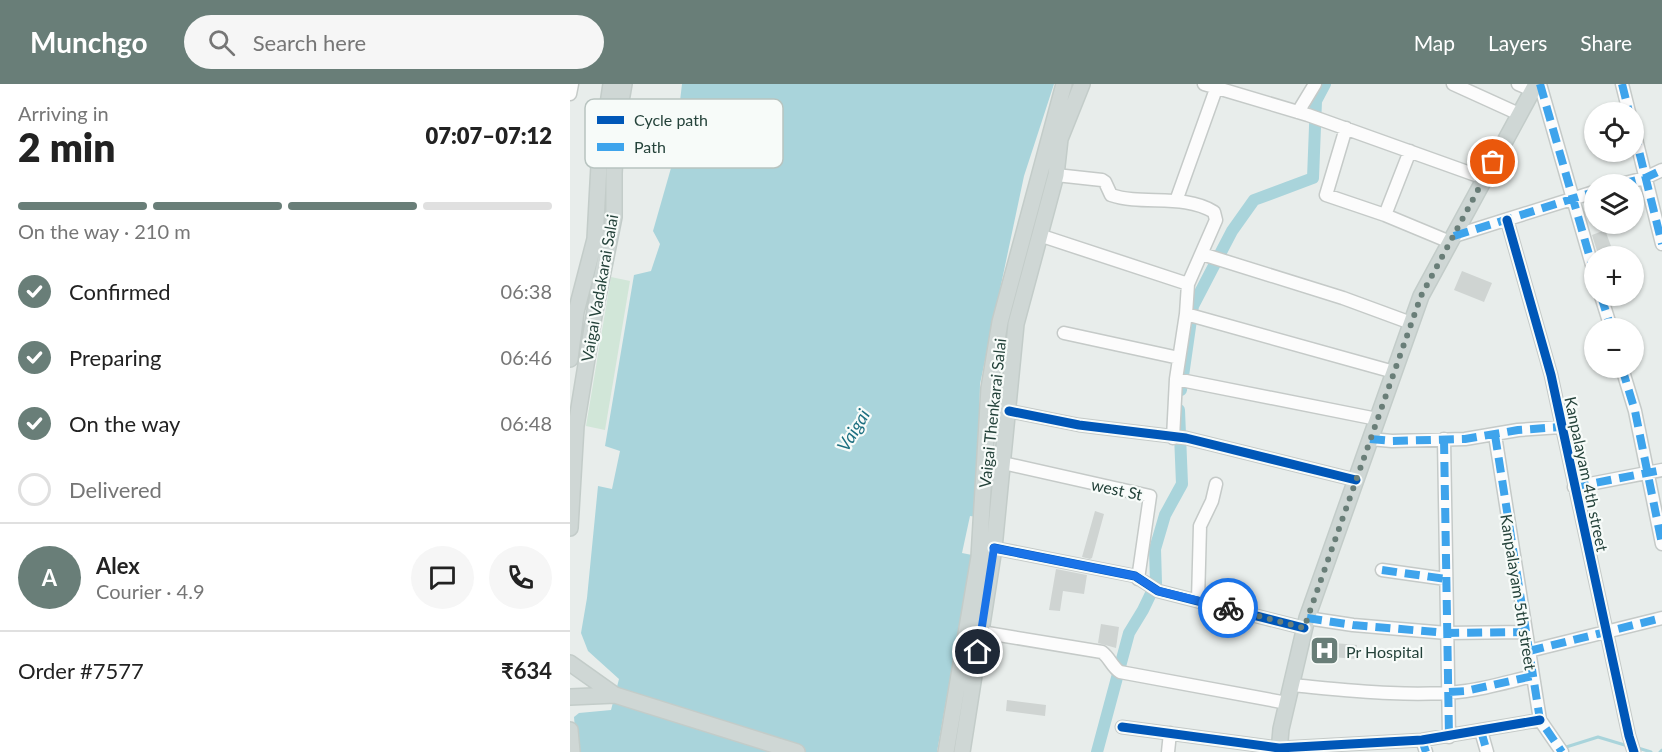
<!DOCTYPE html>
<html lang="en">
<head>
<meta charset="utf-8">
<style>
  body { margin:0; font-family:Lato,sans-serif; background:#f6f6f6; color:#222; height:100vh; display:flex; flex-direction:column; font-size:22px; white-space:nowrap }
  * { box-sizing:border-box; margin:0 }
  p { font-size:20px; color:#767676 }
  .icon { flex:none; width:33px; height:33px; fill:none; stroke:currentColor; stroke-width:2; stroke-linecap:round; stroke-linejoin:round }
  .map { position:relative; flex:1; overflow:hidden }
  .drawer { display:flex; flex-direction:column; background:#fff; width:570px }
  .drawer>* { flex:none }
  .controls { position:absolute; left:1014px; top:18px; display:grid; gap:12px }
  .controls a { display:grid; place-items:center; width:60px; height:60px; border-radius:50%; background:#fff; box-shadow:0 2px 4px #0004; font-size:30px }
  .pin { position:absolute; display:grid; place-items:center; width:51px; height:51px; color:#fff; margin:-26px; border:3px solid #fff; border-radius:50%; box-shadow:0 2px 6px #0007 }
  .courier { position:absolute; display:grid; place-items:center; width:60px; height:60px; margin:-30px; border:4px solid #1a73e8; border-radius:50%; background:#fff; color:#222; box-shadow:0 2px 8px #0007 }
  .headline em { font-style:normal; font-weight:800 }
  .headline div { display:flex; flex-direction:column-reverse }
  .headline { display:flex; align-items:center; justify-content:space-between; height:102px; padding:0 18px }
  h1 { font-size:39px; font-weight:800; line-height:45px }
  .bar { display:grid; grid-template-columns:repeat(4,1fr); gap:9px 6px; align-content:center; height:72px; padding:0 18px }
  .bar i { height:8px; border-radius:4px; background:#e0e0e0 }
  .bar .current { background:#697e78 }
  .bar p { grid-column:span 4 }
  .line { display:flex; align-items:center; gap:15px; padding:0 18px; border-top:2px solid #e0e0e0 }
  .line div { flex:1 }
  .round { display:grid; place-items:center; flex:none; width:63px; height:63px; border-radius:32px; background:#f6f6f6 }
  ol { padding:0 18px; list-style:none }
  li { display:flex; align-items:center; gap:18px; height:66px }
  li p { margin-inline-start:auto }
  li .icon { padding:6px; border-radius:50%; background:#697e78; color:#fff; stroke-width:4 }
  li:last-child { color:#767676 }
  li i { width:33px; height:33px; border:3px solid #e0e0e0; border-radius:50% }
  header { display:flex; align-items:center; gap:36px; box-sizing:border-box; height:84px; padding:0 30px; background:#697e78; color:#fff }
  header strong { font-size:28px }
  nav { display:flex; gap:33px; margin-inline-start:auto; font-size:21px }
  .search { width:420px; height:54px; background:#f6f6f6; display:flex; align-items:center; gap:15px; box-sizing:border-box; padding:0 21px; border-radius:33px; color:#767676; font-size:22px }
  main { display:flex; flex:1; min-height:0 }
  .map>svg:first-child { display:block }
  .green { fill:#d1e6d8 }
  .water { fill:#a9d4db }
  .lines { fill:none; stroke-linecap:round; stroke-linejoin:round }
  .stream { stroke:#a9d4db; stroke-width:3 }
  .canal { stroke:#a9d4db; stroke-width:12 }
  .building { fill:#cfd4d2 }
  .minor-casing { stroke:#c5cac8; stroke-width:15 }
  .major-casing { stroke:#c3ccc9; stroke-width:18 }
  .minor { stroke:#fcfcfc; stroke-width:12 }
  .major { stroke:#cfd7d5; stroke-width:15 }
  .quiet { stroke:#3ea4ec; stroke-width:8; stroke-dasharray:15 8; stroke-linecap:butt }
  .cycleway-casing { stroke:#f7fbf9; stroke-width:13 }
  .cycleway { stroke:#0057b8; stroke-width:9 }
  .done { stroke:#697e78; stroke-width:6; stroke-dasharray:0 10.8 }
  .route { stroke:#1a73e8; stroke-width:8 }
  .labels { text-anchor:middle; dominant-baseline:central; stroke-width:4.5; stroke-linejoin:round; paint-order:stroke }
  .street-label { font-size:16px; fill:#24423a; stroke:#f7fbf9 }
  .poi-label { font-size:16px; fill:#24423a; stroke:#f7fbf9; text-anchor:start }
  .water-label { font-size:18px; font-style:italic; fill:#1c6f80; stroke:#f7fbf9 }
  .key { fill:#f7fbf9; stroke:#b8c4c0; stroke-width:1.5 }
  .key-label { font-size:16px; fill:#24423a }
</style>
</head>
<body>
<header>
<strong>Munchgo</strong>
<div class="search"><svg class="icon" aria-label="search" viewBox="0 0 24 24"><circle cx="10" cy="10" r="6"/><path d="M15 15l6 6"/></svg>Search here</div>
<nav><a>Map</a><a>Layers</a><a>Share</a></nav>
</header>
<main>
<section class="drawer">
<div class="headline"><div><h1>2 min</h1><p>Arriving in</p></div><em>07:07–07:12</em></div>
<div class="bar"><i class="current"></i><i class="current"></i><i class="current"></i><i></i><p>On the way · 210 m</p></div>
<ol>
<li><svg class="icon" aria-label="check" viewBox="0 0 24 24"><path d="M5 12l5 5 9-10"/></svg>Confirmed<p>06:38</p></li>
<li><svg class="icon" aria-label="check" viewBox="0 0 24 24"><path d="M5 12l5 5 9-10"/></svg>Preparing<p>06:46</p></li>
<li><svg class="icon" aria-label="check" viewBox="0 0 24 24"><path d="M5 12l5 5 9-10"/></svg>On the way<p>06:48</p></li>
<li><i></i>Delivered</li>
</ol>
<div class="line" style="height:108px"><b class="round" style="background:#697e78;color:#fff">A</b><div><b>Alex</b><p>Courier · 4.9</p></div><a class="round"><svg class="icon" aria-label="chat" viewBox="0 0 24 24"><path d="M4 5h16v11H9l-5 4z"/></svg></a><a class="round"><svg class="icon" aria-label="phone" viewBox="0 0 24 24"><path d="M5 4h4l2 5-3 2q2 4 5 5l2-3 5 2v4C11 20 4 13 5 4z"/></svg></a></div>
<div class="line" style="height:78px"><div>Order #7577</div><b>₹634</b></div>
</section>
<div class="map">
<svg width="1092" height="668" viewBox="0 0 1092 668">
  <rect width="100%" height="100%" fill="#e8edeb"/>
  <path class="green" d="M41 193 60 197 35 346 16 342Z"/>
  <path class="water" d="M112 0H484L454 92 410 300 407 433 400 432 392 469 402 471 367 668H7L4 633 9 629 41 626 49 595 18 567 11 549 17 514 28 402 42 405 50 367 35 362 64 191 81 187 90 160 83 147 103 77Z"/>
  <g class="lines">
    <path class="stream" d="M993 664 1028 653 1058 662
      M1068 664 1081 668
      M1090 668 1092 666"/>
    <path class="canal" d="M611 306 623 222 662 147 684 116 743 94 746 17 755 0
      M527 668 559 549 573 526 586 499 585 465 595 431 612 400 609 326"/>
  </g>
  <path class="building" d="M1035 146 1041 162 1027 167 1022 151Z
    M892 187 922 199 914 218 884 206Z
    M525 427 534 430 522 474 520 475 512 473Z
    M486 485 517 491 514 510 493 507 490 527 479 526Z
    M531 540 549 543 546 564 528 559Z
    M742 557 787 561 785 575 740 571Z
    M437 616 476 621 475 632 436 627Z"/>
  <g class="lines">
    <defs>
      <path id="minor" d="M634 0 738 31 914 94
        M883 0 949 30
        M948 0 962 6
        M970 0 1024 188
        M1052 0 1059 28
        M0 10 2 0
        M728 28 745 0
        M776 44 756 111 815 131 880 158
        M1064 47 1092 160
        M486 91 532 96 535 98 541 111C573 122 613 109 644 128L646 136 618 200
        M1051 100 1075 94 1092 86
        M606 117 646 5
        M815 131 840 67
        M937 136 981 291 1059 652 1064 668
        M469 151 618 200 616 230 606 295 603 354
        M884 152 1024 108
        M632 170 773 214 841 239
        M1031 212 1041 244
        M616 230 824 288
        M494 249 609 274
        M1052 284 1065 327 1092 460
        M606 295 807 335
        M439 327 509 341 616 354 786 396
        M925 351 970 636 992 668
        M800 355 822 357 895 355 948 346 991 343
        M874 355 879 653
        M433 379 580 412 568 495
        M1004 403 1092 386
        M424 464 565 492 588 507 734 544
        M812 486 876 495
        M628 517 630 442 642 417 646 400
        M737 534 783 541 877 549 955 548
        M411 548 532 568C540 574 542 583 550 588L717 619
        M959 567 1092 534
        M721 601C776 606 842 614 896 607 918 604 941 597 963 592
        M552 643 709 664 852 656 970 636
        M911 647 917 668
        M852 656 856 668
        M598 668 600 649"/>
      <path id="major" d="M0 275 6 228 25 155 29 81 41 0
        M0 444 6 342 24 232 44 133V89L47 40 54 0
        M0 579 45 611 227 668
        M0 613 45 611
        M0 646 2 668
        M376 668 409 473 419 304 430 238 494 0
        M392 668 424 464 446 240 486 91 490 55 512 0
        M709 668 711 645 737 534 851 212 966 0"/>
    </defs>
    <use href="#minor" class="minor-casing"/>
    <use href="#major" class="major-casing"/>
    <use href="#minor" class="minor"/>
    <use href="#major" class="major"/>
    <path class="quiet" d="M970 0 1024 188
      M1052 0 1059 28
      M1064 47 1092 160
      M1051 100 1075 94 1092 86
      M884 152 1024 108
      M1031 212 1041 244
      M1052 284 1065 327 1092 460
      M925 351 970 636 992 668
      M800 355 822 357 895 355 948 346 991 343
      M874 355 879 653
      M1004 403 1092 386
      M812 486 876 495
      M737 534 783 541 877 549 955 548
      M959 567 1092 534
      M879 608 896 607 963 592
      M911 647 917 668
      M852 656 856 668"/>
    <defs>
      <path id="cycleway" d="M937 136 981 291 1059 652 1064 668
        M439 327 509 341 616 354 786 396
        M424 464 565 492 588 507 734 544
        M552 643 709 664 852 656 970 636"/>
    </defs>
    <use href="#cycleway" class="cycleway-casing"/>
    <use href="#cycleway" class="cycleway"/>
  </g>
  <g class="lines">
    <path class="done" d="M658 524 734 544 851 212 923 78"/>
    <path class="route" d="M408 568 424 464 565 492 588 507 658 524"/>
  </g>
  <defs>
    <symbol id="hospital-square" viewBox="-11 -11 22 22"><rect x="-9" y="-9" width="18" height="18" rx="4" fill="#697e78" stroke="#f7fbf9"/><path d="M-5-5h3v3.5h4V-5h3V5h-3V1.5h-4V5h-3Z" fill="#fff"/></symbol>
  </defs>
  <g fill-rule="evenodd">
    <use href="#hospital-square" x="738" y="550" width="33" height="33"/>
  </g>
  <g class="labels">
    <g class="street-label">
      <text transform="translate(29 204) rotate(-80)">Vaigai Vadakarai Salai</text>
      <text transform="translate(422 329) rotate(-84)">Vaigai Thenkarai Salai</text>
      <text transform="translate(1017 390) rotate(78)">Kanpalayam 4th street</text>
      <text transform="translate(547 405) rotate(12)">west St</text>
      <text transform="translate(949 508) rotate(81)">Kanpalayam 5th street</text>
    </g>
    <g class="poi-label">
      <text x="776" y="567">Pr Hospital</text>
    </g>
    <g class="water-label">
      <text transform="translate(283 346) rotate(-59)">Vaigai</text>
    </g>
  </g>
  <rect x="15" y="15" width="198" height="69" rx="9" class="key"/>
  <rect x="27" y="32" width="27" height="8" fill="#0057b8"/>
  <rect x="27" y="59" width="27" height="8" fill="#3ea4ec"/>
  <g class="key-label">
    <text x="64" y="42">Cycle path</text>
    <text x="64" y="69">Path</text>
  </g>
</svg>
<div class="controls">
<a><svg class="icon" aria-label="locate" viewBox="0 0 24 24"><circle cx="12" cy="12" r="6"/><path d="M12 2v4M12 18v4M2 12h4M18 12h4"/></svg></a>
<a><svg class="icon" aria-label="layers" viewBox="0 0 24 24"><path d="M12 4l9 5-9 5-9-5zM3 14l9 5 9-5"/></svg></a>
<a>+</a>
<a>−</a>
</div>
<div class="pin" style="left:923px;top:78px;background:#ea580c"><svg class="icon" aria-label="bag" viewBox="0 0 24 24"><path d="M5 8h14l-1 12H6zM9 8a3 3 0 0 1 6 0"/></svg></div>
<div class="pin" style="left:408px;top:568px;background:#1f2937"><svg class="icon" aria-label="home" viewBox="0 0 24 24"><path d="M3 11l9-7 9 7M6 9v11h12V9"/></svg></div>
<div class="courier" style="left:658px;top:524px"><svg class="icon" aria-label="bike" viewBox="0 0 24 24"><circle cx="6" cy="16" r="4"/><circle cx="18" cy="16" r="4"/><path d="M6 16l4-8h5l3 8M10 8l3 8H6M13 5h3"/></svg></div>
</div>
</main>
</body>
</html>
